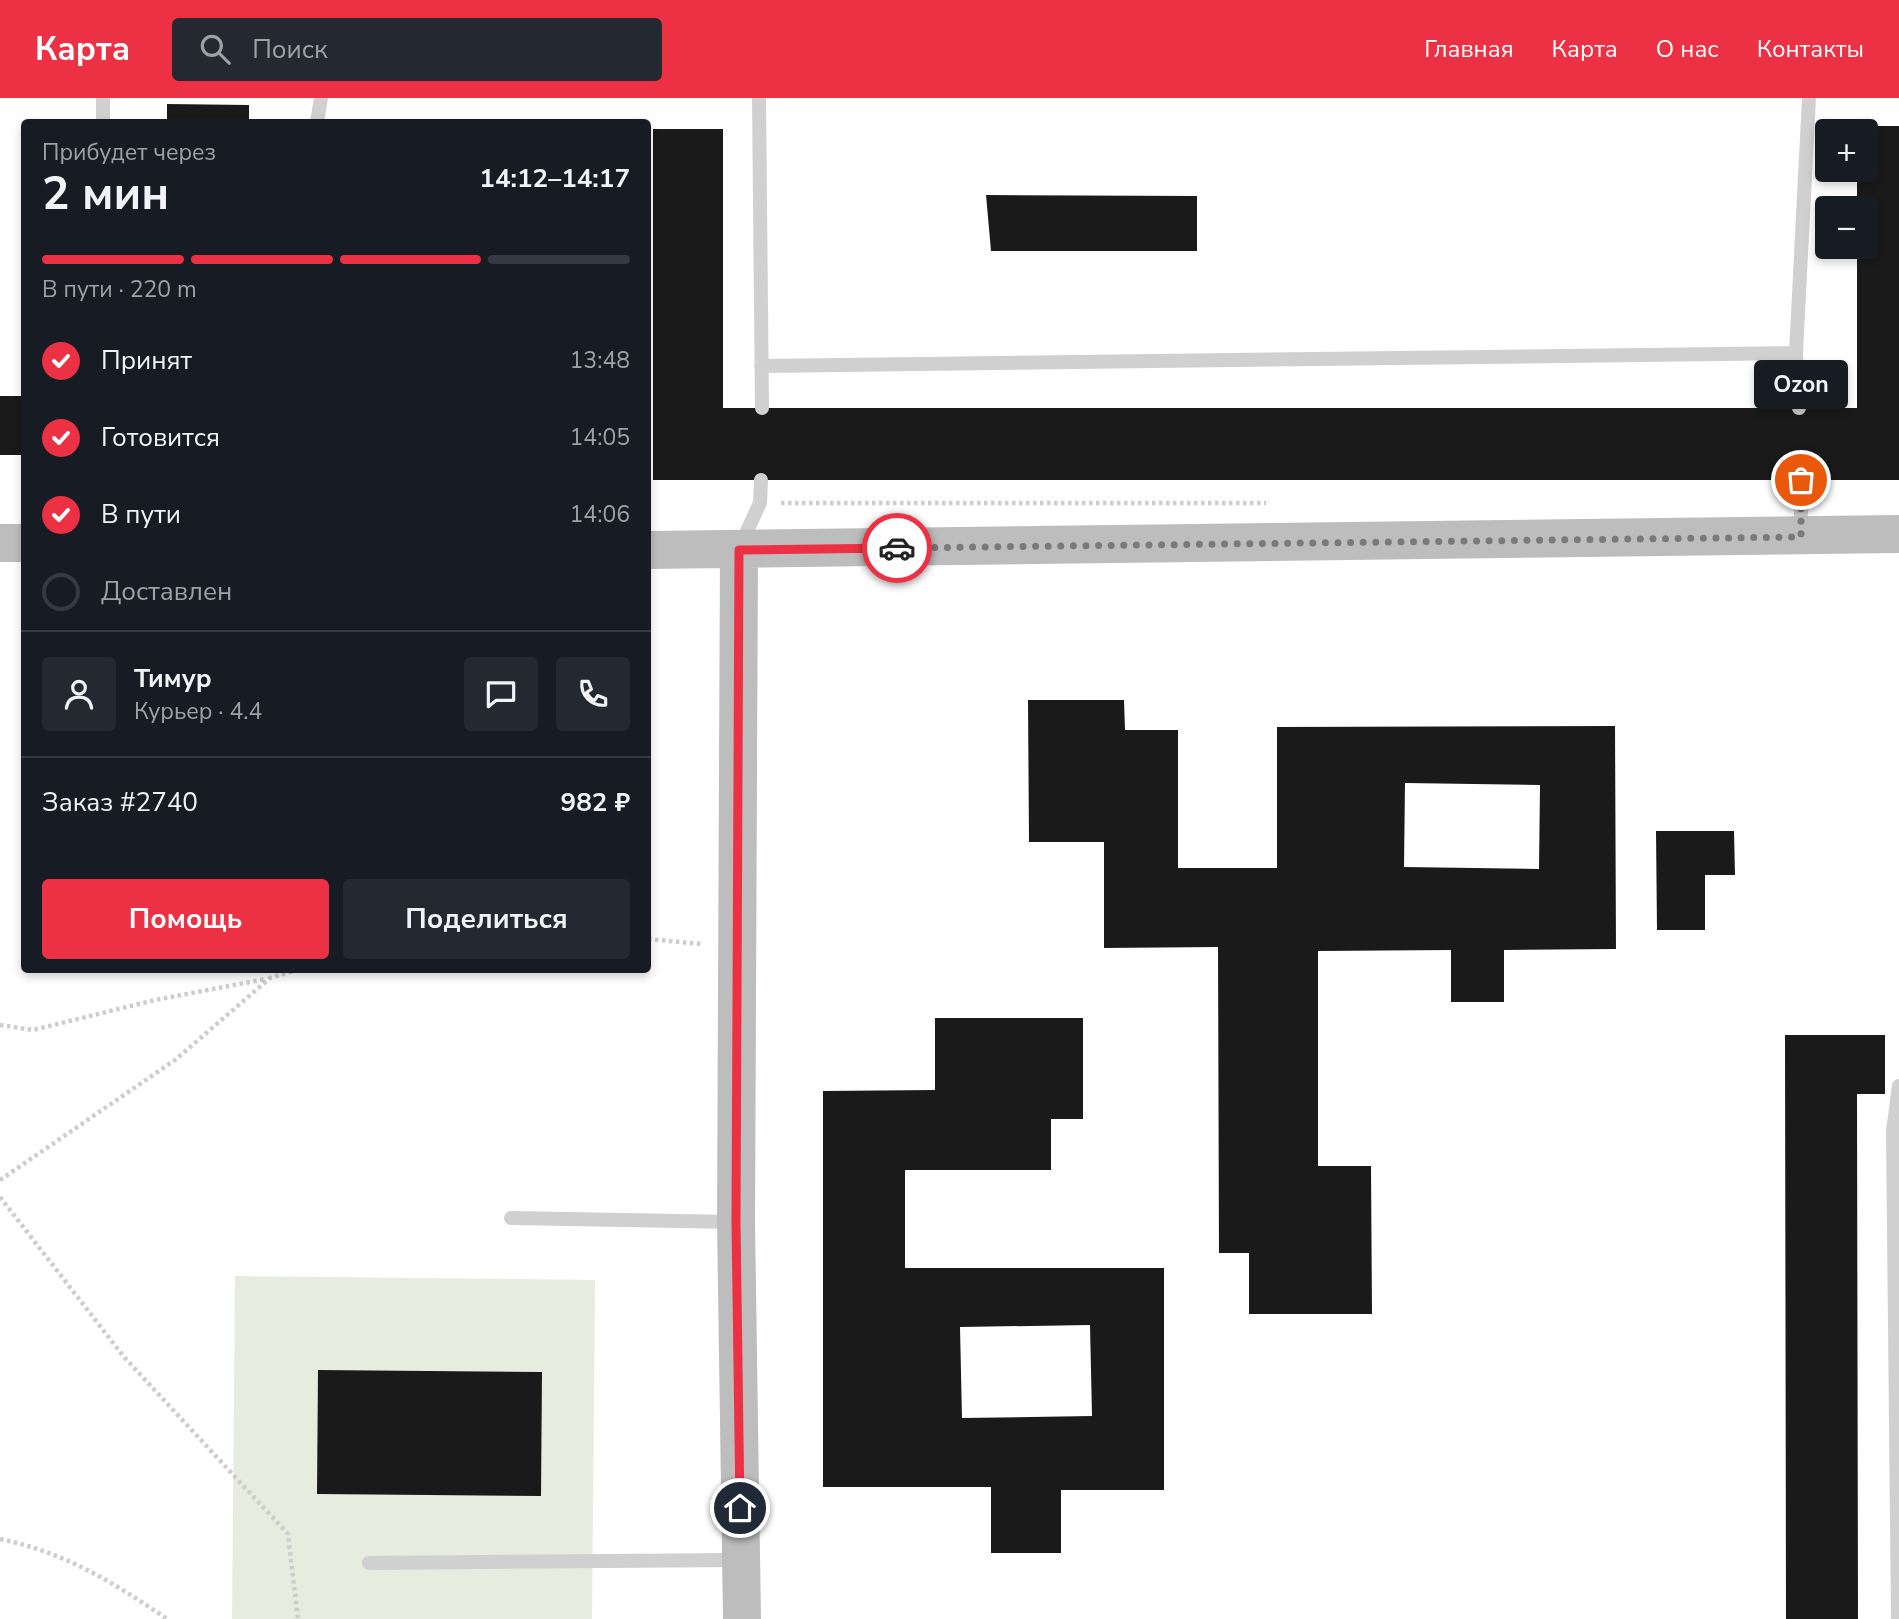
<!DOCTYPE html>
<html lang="ru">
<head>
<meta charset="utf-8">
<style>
  body { margin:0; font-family:"Nunito Sans",sans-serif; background:#242831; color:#f1f3f6; height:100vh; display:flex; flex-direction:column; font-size:26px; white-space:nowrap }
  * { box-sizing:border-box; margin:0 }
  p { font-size:23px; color:#9ea1a6 }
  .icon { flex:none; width:38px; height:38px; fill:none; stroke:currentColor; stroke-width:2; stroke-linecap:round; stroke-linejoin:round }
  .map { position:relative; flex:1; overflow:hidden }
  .details { position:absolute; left:21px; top:21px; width:630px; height:854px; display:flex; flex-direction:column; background:#171b24; border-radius:7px; box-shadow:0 4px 10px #0003 }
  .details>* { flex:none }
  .controls { position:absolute; left:1815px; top:21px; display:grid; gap:14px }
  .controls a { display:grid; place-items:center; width:63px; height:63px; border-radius:7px; background:#171b24; box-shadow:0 4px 10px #0003; font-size:35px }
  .pin { position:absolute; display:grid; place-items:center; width:60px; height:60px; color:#fff; margin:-30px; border:4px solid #fff; border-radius:50%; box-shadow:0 2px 7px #0007 }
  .courier { position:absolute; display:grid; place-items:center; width:70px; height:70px; margin:-35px; border:5px solid #ed3144; border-radius:50%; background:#fff; color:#222; box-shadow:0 2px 9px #0007 }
  .bubble { position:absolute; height:49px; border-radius:7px; background:#171b24; box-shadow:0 4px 10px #0003; font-size:23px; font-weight:700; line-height:49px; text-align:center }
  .head em { font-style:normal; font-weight:700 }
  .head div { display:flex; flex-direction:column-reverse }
  .head { display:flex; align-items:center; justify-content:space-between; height:119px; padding:0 21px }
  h1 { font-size:46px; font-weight:700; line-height:52px }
  .bar { display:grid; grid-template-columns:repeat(4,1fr); gap:10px 7px; align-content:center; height:84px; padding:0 21px }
  .bar i { height:9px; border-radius:5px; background:#363941 }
  .bar .selected { background:#ed3144 }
  .bar p { grid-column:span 4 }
  .line { display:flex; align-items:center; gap:18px; padding:0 21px; border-top:2px solid #363941 }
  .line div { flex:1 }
  .round { display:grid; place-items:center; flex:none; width:74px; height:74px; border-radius:7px; background:#242831 }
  ol { padding:0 21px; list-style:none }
  li { display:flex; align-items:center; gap:21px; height:77px }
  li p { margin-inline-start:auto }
  li .icon { padding:7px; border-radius:50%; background:#ed3144; color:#fff; stroke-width:4 }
  li:last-child { color:#9ea1a6 }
  li i { width:38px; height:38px; border:4px solid #363941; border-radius:50% }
  .cta { display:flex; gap:14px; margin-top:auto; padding:14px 21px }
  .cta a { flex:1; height:80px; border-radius:7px; background:#ed3144; color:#fff; font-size:28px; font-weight:700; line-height:80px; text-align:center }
  .cta a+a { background:#242831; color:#f1f3f6 }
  header { display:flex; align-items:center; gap:42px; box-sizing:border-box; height:98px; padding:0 35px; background:#ed3144; color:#fff }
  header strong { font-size:33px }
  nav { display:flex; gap:38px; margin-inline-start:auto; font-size:24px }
  .search { width:490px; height:63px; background:#242831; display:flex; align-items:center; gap:18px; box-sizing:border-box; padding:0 24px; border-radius:7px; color:#9ea1a6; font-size:26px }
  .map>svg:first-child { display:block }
  .green { fill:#e6ecde }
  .building { fill:#1a1a1a; fill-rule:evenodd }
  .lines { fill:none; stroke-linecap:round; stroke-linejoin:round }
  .path { stroke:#cdcdcd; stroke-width:4.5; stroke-dasharray:3.5 3.5; stroke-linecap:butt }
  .lane { stroke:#d0d0d0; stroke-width:14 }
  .secondary { stroke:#bdbdbd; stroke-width:38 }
  .done { stroke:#7a7a7a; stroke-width:7; stroke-dasharray:0 12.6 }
  .route { stroke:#ed3144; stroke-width:9 }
</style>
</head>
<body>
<header>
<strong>Карта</strong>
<div class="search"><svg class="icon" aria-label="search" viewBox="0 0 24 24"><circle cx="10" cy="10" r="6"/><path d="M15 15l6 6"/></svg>Поиск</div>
<nav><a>Главная</a><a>Карта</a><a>О нас</a><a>Контакты</a></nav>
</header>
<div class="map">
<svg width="1899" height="1521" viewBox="0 0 1899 1521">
  <rect width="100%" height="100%" fill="#fff"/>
  <path class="green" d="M235 1178 595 1182 592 1521H232Z"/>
  <path class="building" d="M167 6 249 7V24H167Z
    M1857 28H1899V382H653V31H723V310H1857V149H1866V110H1857V72H1866V33H1857Z
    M986 97 1197 98V153H991Z
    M0 298H24V357H0Z
    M1028 602H1124L1125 632H1178V770H1277V629L1615 628 1616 851 1504 852V904H1451V852L1318 853V1068H1371L1372 1216H1249V1155H1219L1218 849 1104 850V744H1029ZM1405 685 1540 687 1539 771 1404 769Z
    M1656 733H1734L1735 777H1705V832H1657Z
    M935 920H1083V1021H1051V1072H905V1170H1164V1392H1061V1455H991V1389H823V993L935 992ZM1090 1227 1092 1318 962 1320 960 1229Z
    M1785 937H1885V996H1857L1858 1521H1786Z
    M318 1272 542 1274 541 1398 317 1396Z"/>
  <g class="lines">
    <path class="path" d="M781 405H1266
      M648 841 702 846
      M0 927 33 932 155 902 266 881
      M0 1082 175 962 270 880 296 872
      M0 1099 124 1259 288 1436 298 1521
      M0 1441C64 1454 113 1484 167 1521"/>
    <path class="lane" d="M103 0V24
      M759 0 762 310
      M317 24 321 0
      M761 268 1796 255
      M1799 310 1796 255 1809 0
      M1801 437V382
      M741 446 760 405 761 382
      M511 1120 735 1124
      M369 1465 738 1462
      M1898 1521 1893 1033 1899 988"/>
    <path class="secondary" d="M0 445H24
      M648 452 1899 436
      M739 452 736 1124 742 1521"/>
  </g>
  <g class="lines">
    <path class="done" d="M897 450 1801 439V382"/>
    <path class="route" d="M740 1410 736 1124 739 452 897 450"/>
  </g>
</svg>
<div class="controls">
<a>+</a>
<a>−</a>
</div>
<div class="pin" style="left:1801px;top:382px;background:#ea580c"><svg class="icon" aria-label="bag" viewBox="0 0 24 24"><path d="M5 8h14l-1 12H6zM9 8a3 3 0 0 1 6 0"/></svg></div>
<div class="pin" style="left:740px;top:1410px;background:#1f2937"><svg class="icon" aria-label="home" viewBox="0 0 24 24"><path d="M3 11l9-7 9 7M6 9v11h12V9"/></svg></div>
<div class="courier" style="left:897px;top:450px"><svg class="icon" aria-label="car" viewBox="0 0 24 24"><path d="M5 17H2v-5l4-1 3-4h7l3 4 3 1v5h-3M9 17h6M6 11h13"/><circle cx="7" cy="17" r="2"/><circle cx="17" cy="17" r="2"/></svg></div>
<div class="bubble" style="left:1754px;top:262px;width:94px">Ozon</div>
<section class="details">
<div class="head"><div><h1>2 мин</h1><p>Прибудет через</p></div><em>14:12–14:17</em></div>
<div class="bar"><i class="selected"></i><i class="selected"></i><i class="selected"></i><i></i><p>В пути · 220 m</p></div>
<ol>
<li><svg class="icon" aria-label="check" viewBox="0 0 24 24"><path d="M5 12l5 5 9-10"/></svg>Принят<p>13:48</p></li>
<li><svg class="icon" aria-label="check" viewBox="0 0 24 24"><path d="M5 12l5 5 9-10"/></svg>Готовится<p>14:05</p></li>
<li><svg class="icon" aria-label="check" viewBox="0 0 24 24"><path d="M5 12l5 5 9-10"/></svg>В пути<p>14:06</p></li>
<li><i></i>Доставлен</li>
</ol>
<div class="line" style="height:126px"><a class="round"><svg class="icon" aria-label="person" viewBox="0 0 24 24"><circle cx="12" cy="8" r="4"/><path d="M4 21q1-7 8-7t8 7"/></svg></a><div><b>Тимур</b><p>Курьер · 4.4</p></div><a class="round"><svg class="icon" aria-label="chat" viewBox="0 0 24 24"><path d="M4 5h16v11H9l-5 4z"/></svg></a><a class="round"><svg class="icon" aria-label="phone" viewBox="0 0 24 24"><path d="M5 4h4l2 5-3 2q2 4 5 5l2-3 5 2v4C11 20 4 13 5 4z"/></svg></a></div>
<div class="line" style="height:91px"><div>Заказ #2740</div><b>982 ₽</b></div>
<div class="cta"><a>Помощь</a><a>Поделиться</a></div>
</section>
</div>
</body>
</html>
